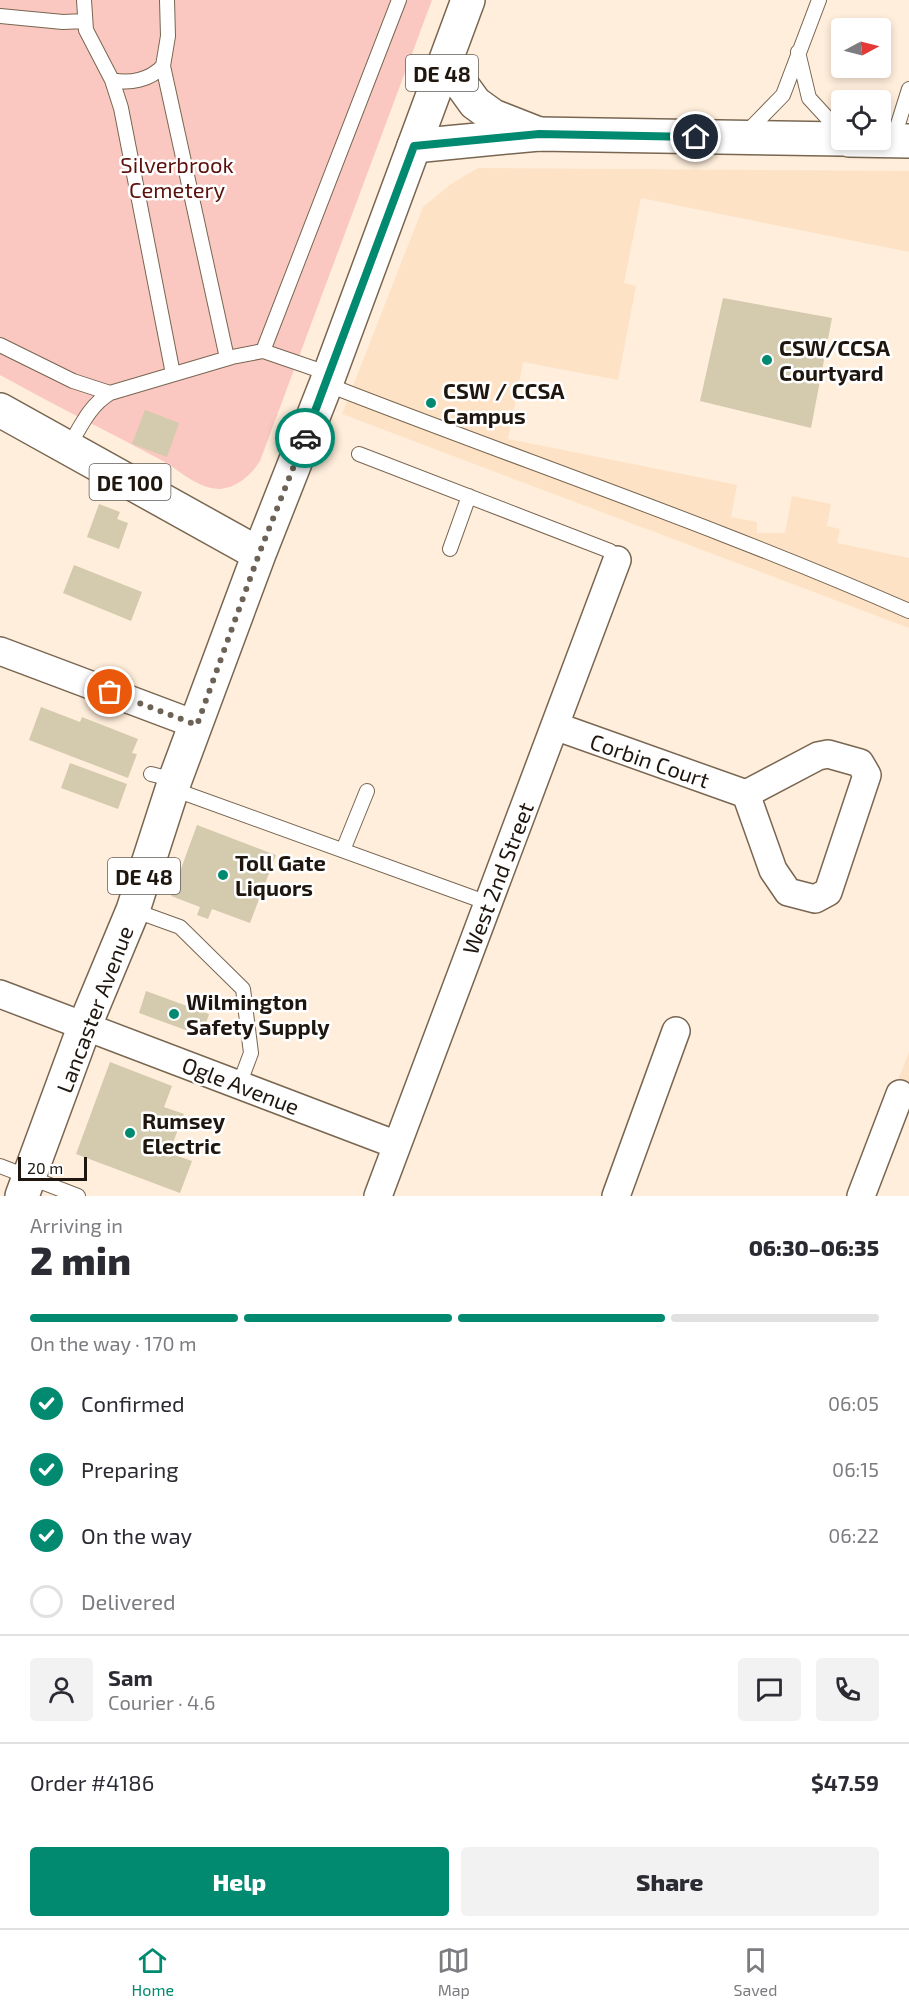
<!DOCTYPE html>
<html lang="en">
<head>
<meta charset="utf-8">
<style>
  body { margin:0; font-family:"Exo 2",sans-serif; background:#f2f2f3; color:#2b2b33; height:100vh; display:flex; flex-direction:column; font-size:22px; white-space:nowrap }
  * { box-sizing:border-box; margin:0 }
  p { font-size:20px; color:#7c7c81 }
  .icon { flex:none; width:33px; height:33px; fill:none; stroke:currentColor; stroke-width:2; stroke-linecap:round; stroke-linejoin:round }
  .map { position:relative; height:1196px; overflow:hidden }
  .panel { display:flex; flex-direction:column; background:#fff; flex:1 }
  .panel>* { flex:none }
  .needle { width:39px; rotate:83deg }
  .buttons { position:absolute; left:831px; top:18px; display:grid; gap:12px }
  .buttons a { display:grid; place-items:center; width:60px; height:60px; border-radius:6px; background:#fff; box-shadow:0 3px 9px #0003; font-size:30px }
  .scale { position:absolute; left:18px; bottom:15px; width:69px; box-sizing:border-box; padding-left:6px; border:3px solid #1f170f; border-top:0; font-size:16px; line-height:21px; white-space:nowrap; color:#1f170f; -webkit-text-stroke:4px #fff; paint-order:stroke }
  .pin { position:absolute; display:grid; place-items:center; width:51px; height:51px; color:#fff; margin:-26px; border:3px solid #fff; border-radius:50%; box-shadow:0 2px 6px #0007 }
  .courier { position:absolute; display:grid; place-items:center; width:60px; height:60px; margin:-30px; border:4px solid #018a70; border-radius:50%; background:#fff; color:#222; box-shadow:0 2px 8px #0007 }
  .headline em { font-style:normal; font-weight:800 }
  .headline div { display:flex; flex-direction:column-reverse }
  .headline { display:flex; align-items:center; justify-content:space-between; height:102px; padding:0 30px }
  h1 { font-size:39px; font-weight:800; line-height:45px }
  .bar { display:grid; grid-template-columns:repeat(4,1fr); gap:9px 6px; align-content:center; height:72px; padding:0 30px }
  .bar i { height:8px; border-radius:4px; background:#e1e1e2 }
  .bar .active { background:#018a70 }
  .bar p { grid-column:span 4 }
  .line { display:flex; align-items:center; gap:15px; padding:0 30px; border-top:2px solid #e1e1e2 }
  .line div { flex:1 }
  .round { display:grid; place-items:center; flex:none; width:63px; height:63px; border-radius:6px; background:#f2f2f3 }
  ol { padding:0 30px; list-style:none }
  li { display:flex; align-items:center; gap:18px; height:66px }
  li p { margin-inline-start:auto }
  li .icon { padding:6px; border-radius:50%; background:#018a70; color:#fff; stroke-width:4 }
  li:last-child { color:#7c7c81 }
  li i { width:33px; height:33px; border:3px solid #e1e1e2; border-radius:50% }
  .action { display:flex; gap:12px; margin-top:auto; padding:12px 30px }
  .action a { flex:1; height:69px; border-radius:6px; background:#018a70; color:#fff; font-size:24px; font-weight:800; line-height:69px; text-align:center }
  .action a+a { background:#f2f2f3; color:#2b2b33 }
  .tabs { display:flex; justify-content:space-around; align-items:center; height:84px; border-top:2px solid #e1e1e2; background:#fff; font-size:16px; color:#7c7c81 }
  .tabs a { display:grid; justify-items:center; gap:3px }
  .tabs .active { color:#018a70 }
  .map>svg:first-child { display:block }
  .built { fill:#fde2c5 }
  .green { fill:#fac8c0 }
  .building { fill:#d4caae }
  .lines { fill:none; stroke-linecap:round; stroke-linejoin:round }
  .service-casing { stroke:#786651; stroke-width:16 }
  .minor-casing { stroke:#786651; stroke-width:30 }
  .secondary-casing { stroke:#786651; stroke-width:36 }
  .primary-casing { stroke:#786651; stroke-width:36 }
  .service { stroke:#fff; stroke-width:14 }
  .minor { stroke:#fff; stroke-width:27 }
  .secondary { stroke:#fff; stroke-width:33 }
  .primary { stroke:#fff; stroke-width:33 }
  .done { stroke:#6d6256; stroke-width:6; stroke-dasharray:0 10.8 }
  .route { stroke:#018a70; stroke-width:8 }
  .poi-dot { fill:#018a70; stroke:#fff; stroke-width:2 }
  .labels { text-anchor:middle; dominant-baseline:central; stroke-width:5; stroke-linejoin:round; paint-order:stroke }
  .shield { fill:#fff; stroke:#625d57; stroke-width:1.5 }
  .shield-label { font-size:21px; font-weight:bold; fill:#1f170f }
  .park-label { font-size:22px; fill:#5b110c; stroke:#fff }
  .poi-label { font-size:22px; font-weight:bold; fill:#1f170f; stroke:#fff; text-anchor:start }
  .street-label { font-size:22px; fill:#1f170f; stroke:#fff }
</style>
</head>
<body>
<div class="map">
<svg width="909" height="1196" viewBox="0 0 909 1196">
  <rect width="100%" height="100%" fill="#ffeedb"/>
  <path class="built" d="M478 168 909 171V252L641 198 624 283 636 286 618 380 523 362 508 439 737 485 731 517 757 522V533H785L792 496 831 504 827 526 840 529 837 543 909 558V628L342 414 423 207 451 184Z
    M909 1052V1089L896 1085Z"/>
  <path class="green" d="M0 0H432L260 461C251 475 238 487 220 489 217 489 210 488 207 487 191 482 177 469 163 461 109 432 54 405 0 375Z"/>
  <path class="building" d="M723 298 832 318 811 428 700 401Z
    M145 410 179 423 167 457 132 444Z
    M99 504 120 512 117 519 128 523 119 549 87 537Z
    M74 565 142 592 131 621 63 593Z
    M41 707 80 722 82 717 138 739 132 753 137 754 128 778 29 740Z
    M70 763 127 784 118 809 61 788Z
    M197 825 276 855 250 923 212 909 208 919 197 915 200 907 171 896Z
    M146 991 209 1014 202 1036 139 1013Z
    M110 1062 172 1086 164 1107 184 1114 169 1153 192 1161 180 1193 76 1154Z"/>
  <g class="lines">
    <defs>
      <path id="service" d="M84 0 86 30 112 80 121 108 173 374
        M167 0 168 36 163 66 227 358
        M0 16 63 22 85 21
        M798 52 809 98 842 134
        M112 80C130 84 150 80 163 66
        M744 135 783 95 819 0
        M893 140 909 89
        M0 345 73 381 110 393
        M263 351 399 0
        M326 384C520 460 718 527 909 611
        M68 448C81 426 89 406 110 393L232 357 263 351 330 374
        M359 454 610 551 617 560
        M450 549 469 496
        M151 774 175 780
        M173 789 488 903
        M343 850 367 791
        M133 910 180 927 243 989 251 1053 239 1085
        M0 1166 78 1196"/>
      <path id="minor" d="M0 651 197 725
        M555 726 746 794 818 756 828 754 860 763 867 775 828 892 815 899 788 892 773 870 746 794
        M0 994 397 1145
        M378 1196 617 560
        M616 1196 676 1031
        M861 1196 900 1094"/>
      <path id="secondary" d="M849 140 909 141
        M414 146 539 134 842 139"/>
      <path id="primary" d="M446 63 475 103 493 116 539 134
        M0 410 259 554
        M22 1196 85 1025 133 910 175 780 259 554 326 384 468 0"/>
    </defs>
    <use href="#service" class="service-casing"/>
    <use href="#minor" class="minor-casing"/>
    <use href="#secondary" class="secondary-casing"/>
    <use href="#primary" class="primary-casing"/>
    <use href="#service" class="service"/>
    <use href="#minor" class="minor"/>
    <use href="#secondary" class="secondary"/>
    <use href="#primary" class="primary"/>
  </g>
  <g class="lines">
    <path class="done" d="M110 692 197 725 259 554 305 438"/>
    <path class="route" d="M305 438 414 146 539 134 696 137"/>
  </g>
  <g class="poi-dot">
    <circle cx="767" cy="360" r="6"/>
    <circle cx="431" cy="403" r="6"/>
    <circle cx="223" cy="875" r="6"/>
    <circle cx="174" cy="1014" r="6"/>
    <circle cx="130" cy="1133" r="6"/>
  </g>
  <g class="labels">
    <g class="shield">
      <rect x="406" y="55" width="72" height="36" rx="4.5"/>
      <rect x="89.5" y="464" width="81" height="36" rx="4.5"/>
      <rect x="108" y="858" width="72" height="36" rx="4.5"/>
    </g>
    <g class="shield-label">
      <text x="442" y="73">DE 48</text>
      <text x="130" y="482">DE 100</text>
      <text x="144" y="876">DE 48</text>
    </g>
    <g class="park-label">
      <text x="177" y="164">Silverbrook<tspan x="177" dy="25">Cemetery</tspan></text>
    </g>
    <g class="poi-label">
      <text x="779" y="347">CSW/CCSA<tspan x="779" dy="25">Courtyard</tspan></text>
      <text x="443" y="390">CSW / CCSA<tspan x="443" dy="25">Campus</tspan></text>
      <text x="235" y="862">Toll Gate<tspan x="235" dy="25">Liquors</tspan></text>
      <text x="186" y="1001">Wilmington<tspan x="186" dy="25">Safety Supply</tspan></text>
      <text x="142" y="1120">Rumsey<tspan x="142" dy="25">Electric</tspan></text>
    </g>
    <g class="street-label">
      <text transform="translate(650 760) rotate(19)">Corbin Court</text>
      <text transform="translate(497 878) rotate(-69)">West 2nd Street</text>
      <text transform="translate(94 1009) rotate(-69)">Lancaster Avenue</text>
      <text transform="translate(241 1085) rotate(21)">Ogle Avenue</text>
    </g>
  </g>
</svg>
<div class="buttons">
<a><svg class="needle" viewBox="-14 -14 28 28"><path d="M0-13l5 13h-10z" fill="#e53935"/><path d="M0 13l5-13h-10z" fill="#7c7c81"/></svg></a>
<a><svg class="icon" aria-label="locate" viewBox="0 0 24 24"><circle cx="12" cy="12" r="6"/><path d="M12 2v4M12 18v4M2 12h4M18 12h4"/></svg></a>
</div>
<div class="scale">20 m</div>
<div class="pin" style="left:110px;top:692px;background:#ea580c"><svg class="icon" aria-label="bag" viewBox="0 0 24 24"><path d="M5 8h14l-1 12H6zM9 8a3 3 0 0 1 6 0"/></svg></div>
<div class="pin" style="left:696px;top:137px;background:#1f2937"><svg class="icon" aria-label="home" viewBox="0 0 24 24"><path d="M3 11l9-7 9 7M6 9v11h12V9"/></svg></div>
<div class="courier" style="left:305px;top:438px"><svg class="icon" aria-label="car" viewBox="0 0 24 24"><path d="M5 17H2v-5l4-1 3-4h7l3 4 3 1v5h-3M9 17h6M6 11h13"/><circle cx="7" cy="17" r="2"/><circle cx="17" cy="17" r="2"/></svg></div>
</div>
<section class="panel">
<div class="headline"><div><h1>2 min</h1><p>Arriving in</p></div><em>06:30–06:35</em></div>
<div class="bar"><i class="active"></i><i class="active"></i><i class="active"></i><i></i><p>On the way · 170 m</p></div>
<ol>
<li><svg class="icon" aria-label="check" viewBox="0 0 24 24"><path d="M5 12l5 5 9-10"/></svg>Confirmed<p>06:05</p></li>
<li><svg class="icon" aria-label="check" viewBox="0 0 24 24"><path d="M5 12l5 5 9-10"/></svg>Preparing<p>06:15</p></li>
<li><svg class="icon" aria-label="check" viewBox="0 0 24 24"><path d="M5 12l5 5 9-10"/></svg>On the way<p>06:22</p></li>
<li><i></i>Delivered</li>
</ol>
<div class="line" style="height:108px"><a class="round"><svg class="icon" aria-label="person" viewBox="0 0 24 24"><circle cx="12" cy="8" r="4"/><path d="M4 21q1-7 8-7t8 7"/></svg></a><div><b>Sam</b><p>Courier · 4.6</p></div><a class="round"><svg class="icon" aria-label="chat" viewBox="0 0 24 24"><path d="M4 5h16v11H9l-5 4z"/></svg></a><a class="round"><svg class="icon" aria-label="phone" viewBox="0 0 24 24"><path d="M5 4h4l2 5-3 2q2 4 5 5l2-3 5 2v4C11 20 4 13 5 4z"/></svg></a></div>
<div class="line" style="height:78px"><div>Order #4186</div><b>$47.59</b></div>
<div class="action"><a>Help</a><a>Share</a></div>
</section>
<nav class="tabs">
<a class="active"><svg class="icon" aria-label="home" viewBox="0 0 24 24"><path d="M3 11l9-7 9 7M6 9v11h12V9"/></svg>Home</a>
<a><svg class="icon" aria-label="map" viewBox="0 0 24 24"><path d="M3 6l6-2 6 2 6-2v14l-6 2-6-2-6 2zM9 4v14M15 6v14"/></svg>Map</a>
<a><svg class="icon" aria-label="saved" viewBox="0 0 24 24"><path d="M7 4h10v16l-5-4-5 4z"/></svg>Saved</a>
</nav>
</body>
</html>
